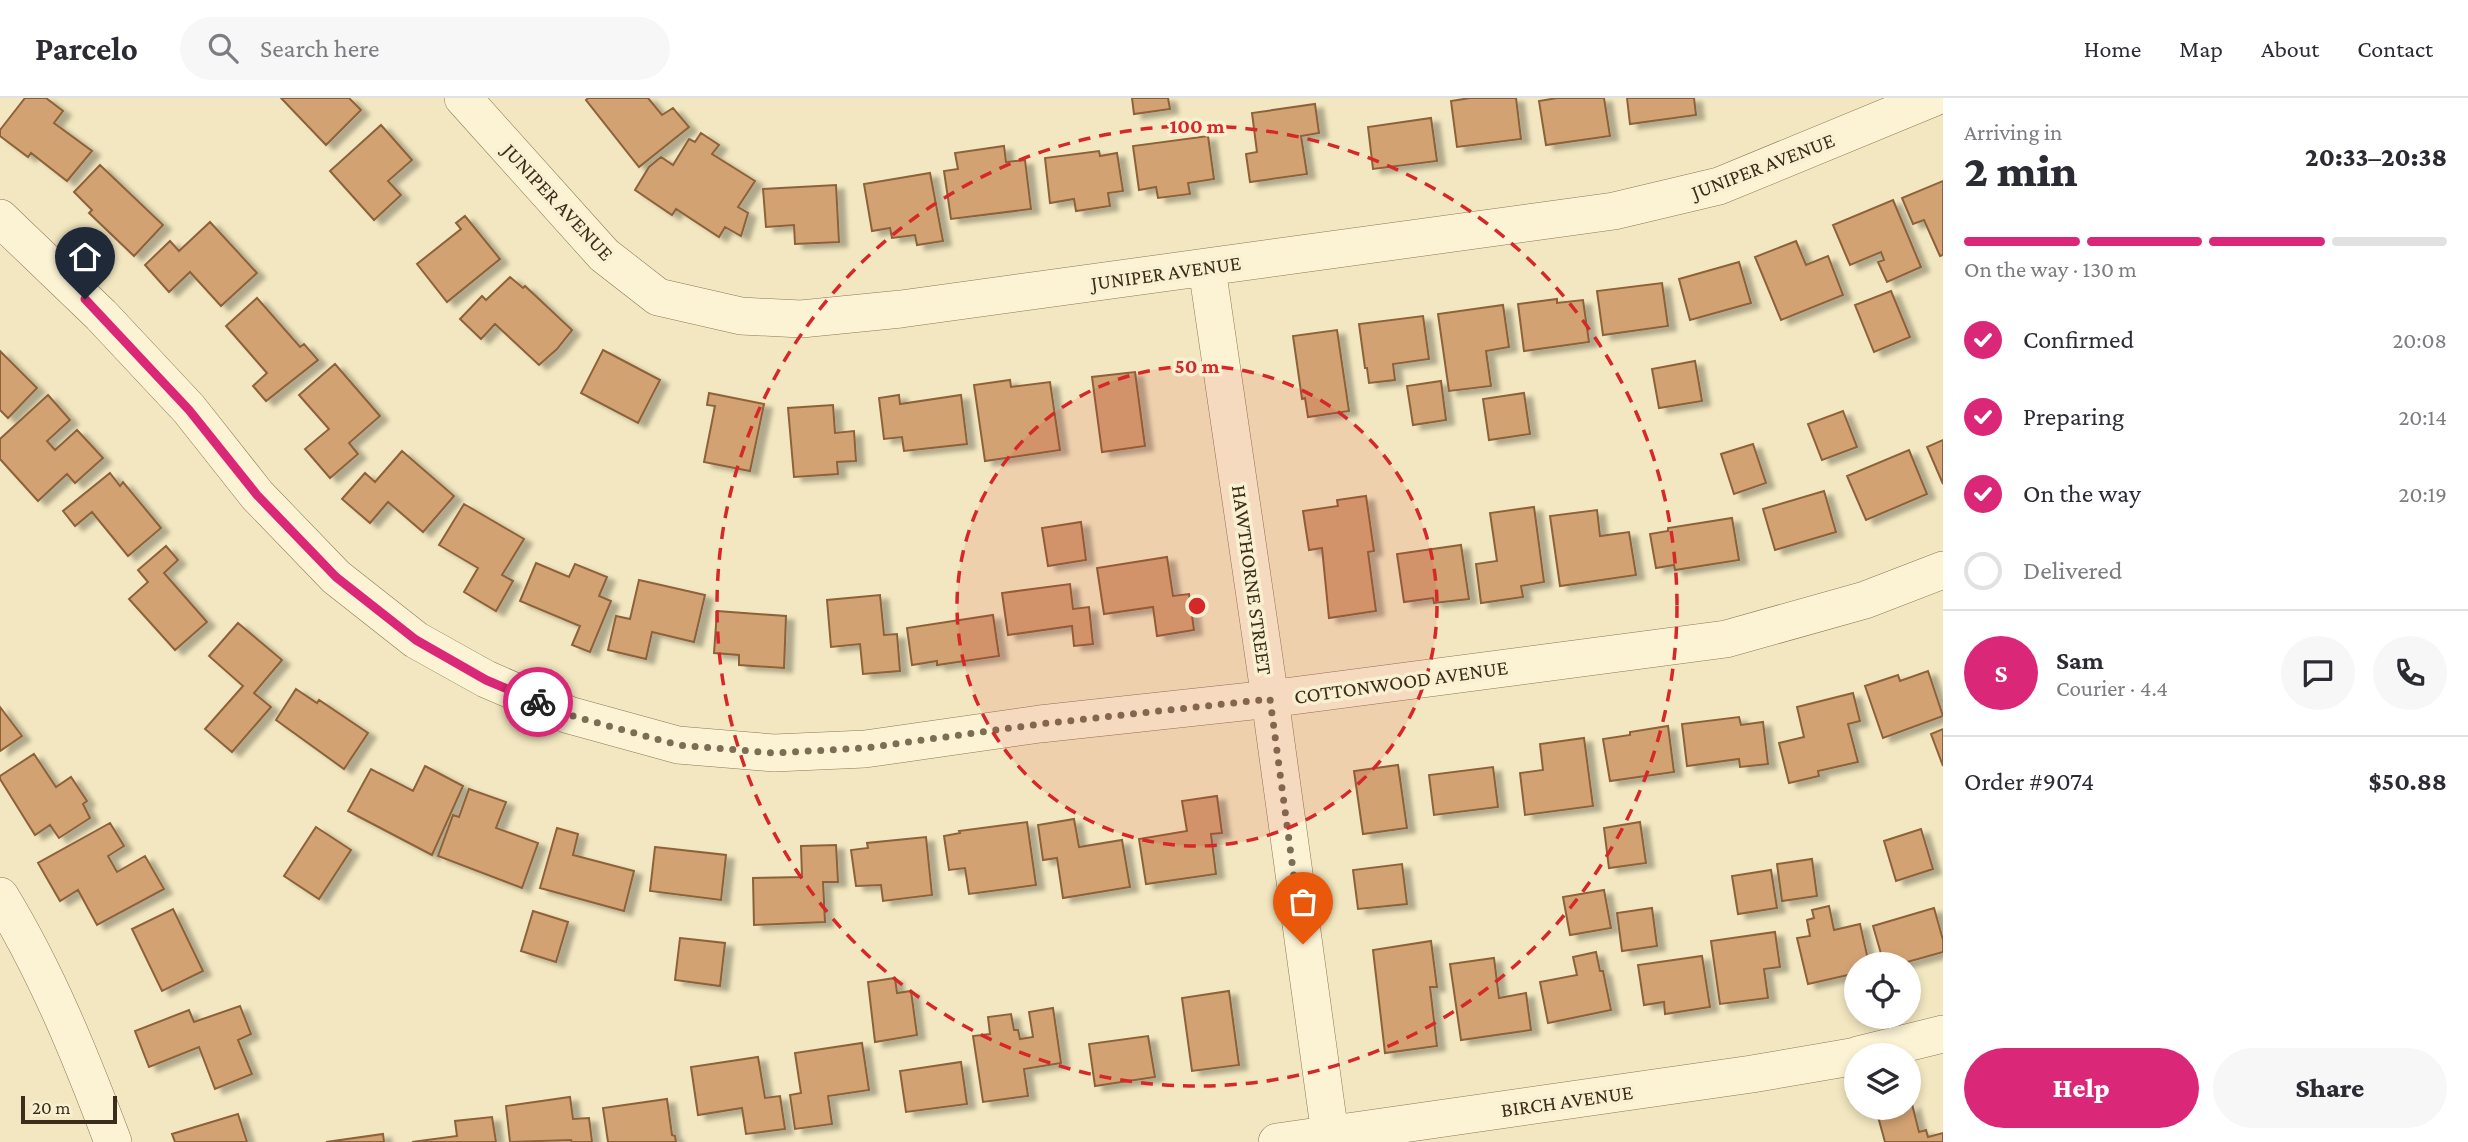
<!DOCTYPE html>
<html lang="en">
<head>
<meta charset="utf-8">
<style>
  body { margin:0; font-family:"Crimson Pro",serif; background:#f7f7f7; color:#2b2b33; height:100vh; display:flex; flex-direction:column; font-size:26px; white-space:nowrap }
  * { box-sizing:border-box; margin:0 }
  p { font-size:23px; color:#7c7c81 }
  .icon { flex:none; width:38px; height:38px; fill:none; stroke:currentColor; stroke-width:2; stroke-linecap:round; stroke-linejoin:round }
  .map { position:relative; flex:1; overflow:hidden }
  .side { display:flex; flex-direction:column; background:#fff; width:525px }
  .side>* { flex:none }
  .fabs { position:absolute; left:1844px; top:854px; display:grid; gap:14px }
  .fabs a { display:grid; place-items:center; width:77px; height:77px; border-radius:50%; background:#fff; box-shadow:0 4px 10px #0003; font-size:35px }
  .scale { position:absolute; left:21px; bottom:18px; width:96px; box-sizing:border-box; padding-left:7px; border:4px solid #3b2d1c; border-top:0; font-size:19px; line-height:24px; white-space:nowrap; color:#3b2d1c; -webkit-text-stroke:5px #f8f0d0; paint-order:stroke }
  .pin { position:absolute; display:grid; place-items:center; width:60px; height:60px; color:#fff; margin:-72px -30px; border-radius:50% 50% 50% 0; rotate:-45deg; box-shadow:0 0 7px #0007 }
  .pin .icon { rotate:45deg }
  .courier { position:absolute; display:grid; place-items:center; width:70px; height:70px; margin:-35px; border:5px solid #db2777; border-radius:50%; background:#fff; color:#222; box-shadow:0 2px 9px #0007 }
  .summary em { font-style:normal; font-weight:800 }
  .summary div { display:flex; flex-direction:column-reverse }
  .summary { display:flex; align-items:center; justify-content:space-between; height:119px; padding:0 21px }
  h1 { font-size:46px; font-weight:800; line-height:52px }
  .bar { display:grid; grid-template-columns:repeat(4,1fr); gap:10px 7px; align-content:center; height:84px; padding:0 21px }
  .bar i { height:9px; border-radius:5px; background:#e1e1e2 }
  .bar .active { background:#db2777 }
  .bar p { grid-column:span 4 }
  .line { display:flex; align-items:center; gap:18px; padding:0 21px; border-top:2px solid #e1e1e2 }
  .line div { flex:1 }
  .round { display:grid; place-items:center; flex:none; width:74px; height:74px; border-radius:37px; background:#f7f7f7 }
  ol { padding:0 21px; list-style:none }
  li { display:flex; align-items:center; gap:21px; height:77px }
  li p { margin-inline-start:auto }
  li .icon { padding:7px; border-radius:50%; background:#db2777; color:#fff; stroke-width:4 }
  li:last-child { color:#7c7c81 }
  li i { width:38px; height:38px; border:4px solid #e1e1e2; border-radius:50% }
  .action { display:flex; gap:14px; margin-top:auto; padding:14px 21px }
  .action a { flex:1; height:80px; border-radius:42px; background:#db2777; color:#fff; font-size:28px; font-weight:800; line-height:80px; text-align:center }
  .action a+a { background:#f7f7f7; color:#2b2b33 }
  header { display:flex; align-items:center; gap:42px; box-sizing:border-box; height:98px; padding:0 35px; background:#fff; border-bottom:2px solid #e1e1e2 }
  header strong { font-size:33px }
  nav { display:flex; gap:38px; margin-inline-start:auto; font-size:24px }
  .search { width:490px; height:63px; background:#f7f7f7; display:flex; align-items:center; gap:18px; box-sizing:border-box; padding:0 24px; border-radius:38px; color:#7c7c81; font-size:26px }
  main { display:flex; flex:1; min-height:0 }
  .map>svg:first-child { display:block }
  .building { fill:#d3a273; stroke:#8d623a; stroke-width:2; filter:url(#shadow) }
  .lines { fill:none; stroke-linecap:round; stroke-linejoin:round }
  .minor-casing { stroke:#8c7756; stroke-width:38 }
  .minor { stroke:#fbf3d4; stroke-width:37 }
  .done { stroke:#7b6e55; stroke-width:7; stroke-dasharray:0 12.6 }
  .route { stroke:#db2777; stroke-width:9 }
  .ring { fill:none; stroke:#d62828; stroke-width:3.5; stroke-dasharray:12 9 }
  .labels { text-anchor:middle; dominant-baseline:central; stroke-width:7; stroke-linejoin:round; paint-order:stroke }
  .street-label { font-size:21px; fill:#3b2d1c; stroke:#f8f0d0 }
  .centre { fill:#d62828; stroke:#f8f0d0; stroke-width:3.5 }
  .ring-label { font-size:21px; text-anchor:middle; font-weight:bold; fill:#d62828; stroke:#f8f0d0; stroke-width:7; stroke-linejoin:round; paint-order:stroke }
</style>
</head>
<body>
<header>
<strong>Parcelo</strong>
<div class="search"><svg class="icon" aria-label="search" viewBox="0 0 24 24"><circle cx="10" cy="10" r="6"/><path d="M15 15l6 6"/></svg>Search here</div>
<nav><a>Home</a><a>Map</a><a>About</a><a>Contact</a></nav>
</header>
<main>
<div class="map">
<svg width="1943" height="1044" viewBox="0 0 1943 1044">
  <defs>
    <filter id="shadow"><feDropShadow dx="8" dy="4.5" stdDeviation="2" flood-color="#0004"/></filter>
  </defs>
  <rect width="100%" height="100%" fill="#f2e7c0"/>
  <path class="building" d="M25 0H46L63 13 54 25 92 53 67 83 31 55 28 59 0 38V32Z
    M281 0H349L361 12 326 47Z
    M588 0H648L662 17 673 10 689 29 639 69 586 2Z
    M1132 0H1168L1170 11 1134 16Z
    M1470 0H1516L1521 41 1457 49 1451 3Z
    M1557 0H1604L1610 38 1546 47 1539 3Z
    M1627 0H1694L1696 17 1630 26Z
    M1315 6 1319 35 1301 38 1307 76 1250 84 1246 56 1257 54 1252 15Z
    M1431 20 1437 63 1373 71 1368 29Z
    M381 27 412 62 388 83 401 97 374 122 330 73Z
    M701 35 719 47 712 56 755 83 738 109 748 115 741 138 725 129 719 139 676 111 672 117 635 92 649 69 661 59 673 67 689 41 695 44Z
    M1208 38 1214 81 1188 85 1190 96 1158 100 1156 89 1139 92 1133 48Z
    M1004 48 1006 64 1025 62 1031 111 951 121 944 73 958 71 955 55Z
    M1099 53 1100 58 1117 55 1123 93 1108 95 1110 108 1076 113 1074 101 1050 105 1045 60Z
    M100 67 163 127 134 158 89 115 92 112 74 94Z
    M930 75 943 143 917 147 915 137 892 140 890 130 872 133 864 86Z
    M1943 83V157L1940 158 1924 122 1913 126 1902 100Z
    M836 87 839 144 795 146 794 127 766 129 763 91Z
    M1893 102 1921 169 1887 184 1878 164 1884 162 1881 154 1850 167 1833 127Z
    M465 118 500 161 447 204 417 166 461 131 456 125Z
    M210 124 257 175 221 208 190 174 169 194 145 167 170 143 179 153Z
    M1796 143 1806 167 1828 158 1843 197 1781 222 1755 159Z
    M1739 164 1751 205 1690 222 1679 181Z
    M510 179 523 190 525 188 572 232 557 251 539 267 495 226 481 241 460 221 482 198 486 202Z
    M1662 185 1668 228 1603 237 1597 193Z
    M1891 193 1910 239 1874 254 1855 207Z
    M257 200 300 249 304 246 318 262 266 303 253 288 267 275 226 228Z
    M1557 201V205L1583 202 1589 244 1524 253 1518 206Z
    M1503 207 1509 249 1486 253 1491 288 1449 293 1438 216Z
    M1423 218 1429 261 1393 266 1395 282 1369 285 1367 270H1365L1359 226Z
    M1337 232 1349 313 1308 319 1305 300 1302 301 1293 238Z
    M603 252 660 282 638 325 581 295Z
    M0 253 37 290 8 320 0 312Z
    M1695 263 1702 303 1659 310 1652 271Z
    M335 266 380 318 349 345 358 356 330 380 305 351 329 331 299 297Z
    M1135 274 1145 348 1102 354 1092 279Z
    M1010 282 1011 289 1050 284 1060 352 985 363 974 287Z
    M1441 283 1446 322 1413 327 1407 288Z
    M709 295 764 306 750 373 704 364 715 308 707 307Z
    M1524 295 1530 336 1489 342 1483 301Z
    M48 297 70 322 47 343 55 352 77 332 103 360 75 385 67 376 38 403 0 361V341Z
    M899 297 900 306 961 297 967 346 904 353 902 339 884 341 879 300Z
    M833 307 835 335 854 333 856 363 837 364 838 376 794 379 788 310Z
    M1843 313 1857 349 1822 362 1808 326Z
    M1943 342V386L1927 349Z
    M1753 346 1766 385 1734 396 1721 356Z
    M1909 352 1927 396 1866 422 1847 378Z
    M402 353 454 398 423 434 388 404 370 425 342 401 365 375 375 384Z
    M110 375 120 388 123 384 161 430 128 458 92 414 75 428 63 413Z
    M1824 393 1836 434 1775 452 1763 411Z
    M1366 398 1374 453 1368 454 1376 513 1329 520 1322 450 1309 452 1303 413 1338 408 1337 402Z
    M464 406 524 441 502 477 513 483 496 513 464 494 478 470 439 447Z
    M1534 409 1544 484 1521 488 1523 499 1481 505 1476 466 1497 463 1490 415Z
    M1597 412 1600 438 1629 434 1636 477 1560 488 1550 418Z
    M1732 420 1739 462 1675 472 1674 467 1656 470 1650 436 1668 433V430Z
    M1081 424 1086 462 1048 468 1042 430Z
    M1461 447 1469 501 1434 505 1433 500 1404 504 1397 456Z
    M166 448 178 462 164 475 207 524 175 552 129 501 148 484 138 472Z
    M1167 459 1173 498 1189 496 1194 532 1157 538 1153 509 1104 516 1097 470Z
    M536 465 569 479 575 466 607 479 599 498 611 503 590 554 572 547 580 528 520 503Z
    M639 482 705 497 694 544 652 534 646 561 608 552 616 518 630 521Z
    M1070 486 1073 511 1089 509 1093 546 1074 548 1072 528 1008 537 1002 495Z
    M880 497 884 537 897 536 900 573 863 576 860 546 831 549 827 502Z
    M717 513 786 518 784 570 739 567V557L714 555Z
    M993 517 999 558 937 567V563L912 567 907 530Z
    M238 525 282 562 254 595 271 609 232 654 205 631 243 588 209 558Z
    M1928 573 1943 618 1883 640 1865 588 1898 577 1900 583Z
    M296 591 317 605 319 602 368 635 344 671 276 622Z
    M1853 595 1860 623 1848 626 1858 664 1818 673 1819 678 1789 685 1779 645 1804 639 1797 609Z
    M0 609 22 638 0 653Z
    M1739 619 1741 627 1763 624 1768 666 1740 669 1739 661 1687 668 1682 626Z
    M1668 628 1674 674 1610 683 1603 641 1630 637V634Z
    M1943 631V668L1931 636Z
    M1584 640 1593 708 1525 717 1520 675 1543 672 1540 646Z
    M34 656 56 689 71 679 87 703 83 706 90 720 59 740 50 727 35 737 0 681V678Z
    M1398 667 1407 730 1363 736 1354 673Z
    M425 668 463 688 432 757 348 713 371 671 413 693Z
    M1493 669 1498 709 1434 717 1429 677Z
    M469 691 506 704 496 730 538 745 522 790 438 758 453 717 459 719Z
    M1217 698 1222 735 1211 736 1216 776 1146 786 1139 741 1187 733 1182 703Z
    M1074 721 1079 749 1122 742 1130 789 1063 800 1057 760 1043 762 1038 727Z
    M1027 724 1036 787 969 796 965 770 949 772 944 738 960 735 959 733Z
    M1640 724 1646 765 1609 770 1604 730Z
    M110 725 124 748 108 758 117 774 145 758 164 791 97 827 78 792 60 803 38 765Z
    M316 729 351 752 319 801 284 778Z
    M557 730 578 736 573 757 634 773 624 813 540 790Z
    M1921 731 1933 771 1896 783 1884 743Z
    M926 739 932 797 883 803 881 787 856 788 851 752 868 750 867 745Z
    M836 747 838 784H823L825 824 754 827 753 780 802 779 801 748Z
    M655 749 726 757 721 802 650 793Z
    M1812 761 1817 798 1782 803 1777 766Z
    M1402 766 1407 806 1358 811 1353 772Z
    M1771 772 1777 810 1738 816 1732 778Z
    M1604 792 1611 830 1570 837 1563 799Z
    M1829 808 1834 832 1860 826 1869 866H1857V875L1808 886 1797 840 1810 838 1807 822 1814 820 1812 812Z
    M1652 810 1657 848 1622 853 1617 815Z
    M1934 810 1943 842V854L1900 866H1884L1873 828Z
    M173 811 203 873 162 893 132 831Z
    M533 813 568 824 556 864 521 853Z
    M1775 834 1780 869 1764 871 1768 900 1720 906 1711 843Z
    M680 840 725 845 720 888 675 882Z
    M1431 843 1437 889H1430L1437 948 1385 955 1373 852Z
    M1596 854 1600 873H1603L1611 912 1548 925 1540 884 1577 877 1573 859Z
    M1702 858 1710 909 1665 916 1664 904 1644 907 1638 867Z
    M1494 860 1499 900 1526 895 1531 932 1461 942 1450 866Z
    M895 880 897 895 911 893 917 937 875 944 868 884Z
    M1229 893 1239 967 1192 973 1182 900Z
    M240 908 251 936 238 942 252 976 215 991 199 949 149 969 135 933 189 912 194 924Z
    M1053 910 1061 965 1024 971 1028 998 983 1004 973 938 990 936 988 919 1011 916 1014 932H1018L1020 941 1033 939 1029 914Z
    M1148 938 1155 979 1095 988 1089 946Z
    M862 945 869 992 828 998 832 1026 795 1031 790 997 801 995 795 955Z
    M758 959 765 1000 780 998 785 1031 746 1036 742 1010 698 1017 691 969Z
    M961 964 967 1006 906 1014 900 973Z
    M570 999 573 1021 589 1020 592 1044H572L571 1042 510 1044 506 1008Z
    M667 1001 672 1037 675 1038 676 1044H608L603 1010Z
    M1912 1006 1919 1034 1926 1032 1928 1039 1943 1035V1044H1885L1877 1015 1897 1010H1909Z
    M238 1016 247 1044H175L172 1036Z
    M492 1019 496 1044H412L457 1038 455 1023Z
    M383 1036 384 1044H326Z"/>
  <g class="lines">
    <defs>
      <path id="minor" d="M463 0 604 157 658 199 741 218 801 221 901 211 1614 113 1719 88 1933 0
        M0 120 101 217 189 311 257 397 336 479 416 542 486 581 569 617 678 647 774 655 865 651 1040 626 1270 601 1726 541 1865 502 1943 472
        M1207 170 1270 601 1331 1044
        M0 798C47 875 81 959 113 1044
        M1858 957 1943 936
        M1277 1044 1752 976 1857 958"/>
    </defs>
    <use href="#minor" class="minor-casing"/>
    <use href="#minor" class="minor"/>
  </g>
  <g class="lines">
    <path class="done" d="M538 604 569 617 678 647 774 655 865 650 1040 626 1270 601 1303 846"/>
    <path class="route" d="M85 201 189 312 257 397 336 479 416 542 486 582 538 604"/>
  </g>
  <circle cx="1197" cy="508" r="240" fill="#d62828" fill-opacity=".12"/>
  <g class="ring">
    <circle cx="1197" cy="508" r="240"/>
    <circle cx="1197" cy="508" r="480"/>
  </g>
  <g class="labels">
    <g class="street-label">
      <text transform="translate(1763 68) rotate(-21)">JUNIPER AVENUE</text>
      <text transform="translate(558 104) rotate(47)">JUNIPER AVENUE</text>
      <text transform="translate(1166 175) rotate(-8)">JUNIPER AVENUE</text>
      <text transform="translate(1252 482) rotate(82)">HAWTHORNE STREET</text>
      <text transform="translate(1401 584) rotate(-8)">COTTONWOOD AVENUE</text>
      <text transform="translate(1567 1003) rotate(-8)">BIRCH AVENUE</text>
    </g>
  </g>
  <circle cx="1197" cy="508" r="10" class="centre"/>
  <g class="ring-label">
    <text x="1197" y="35">100 m</text>
    <text x="1197" y="275">50 m</text>
  </g>
</svg>
<div class="fabs">
<a><svg class="icon" aria-label="locate" viewBox="0 0 24 24"><circle cx="12" cy="12" r="6"/><path d="M12 2v4M12 18v4M2 12h4M18 12h4"/></svg></a>
<a><svg class="icon" aria-label="layers" viewBox="0 0 24 24"><path d="M12 4l9 5-9 5-9-5zM3 14l9 5 9-5"/></svg></a>
</div>
<div class="scale">20 m</div>
<div class="pin" style="left:1303px;top:846px;background:#ea580c"><svg class="icon" aria-label="bag" viewBox="0 0 24 24"><path d="M5 8h14l-1 12H6zM9 8a3 3 0 0 1 6 0"/></svg></div>
<div class="pin" style="left:85px;top:201px;background:#1f2937"><svg class="icon" aria-label="home" viewBox="0 0 24 24"><path d="M3 11l9-7 9 7M6 9v11h12V9"/></svg></div>
<div class="courier" style="left:538px;top:604px"><svg class="icon" aria-label="bike" viewBox="0 0 24 24"><circle cx="6" cy="16" r="4"/><circle cx="18" cy="16" r="4"/><path d="M6 16l4-8h5l3 8M10 8l3 8H6M13 5h3"/></svg></div>
</div>
<section class="side">
<div class="summary"><div><h1>2 min</h1><p>Arriving in</p></div><em>20:33–20:38</em></div>
<div class="bar"><i class="active"></i><i class="active"></i><i class="active"></i><i></i><p>On the way · 130 m</p></div>
<ol>
<li><svg class="icon" aria-label="check" viewBox="0 0 24 24"><path d="M5 12l5 5 9-10"/></svg>Confirmed<p>20:08</p></li>
<li><svg class="icon" aria-label="check" viewBox="0 0 24 24"><path d="M5 12l5 5 9-10"/></svg>Preparing<p>20:14</p></li>
<li><svg class="icon" aria-label="check" viewBox="0 0 24 24"><path d="M5 12l5 5 9-10"/></svg>On the way<p>20:19</p></li>
<li><i></i>Delivered</li>
</ol>
<div class="line" style="height:126px"><b class="round" style="background:#db2777;color:#fff">S</b><div><b>Sam</b><p>Courier · 4.4</p></div><a class="round"><svg class="icon" aria-label="chat" viewBox="0 0 24 24"><path d="M4 5h16v11H9l-5 4z"/></svg></a><a class="round"><svg class="icon" aria-label="phone" viewBox="0 0 24 24"><path d="M5 4h4l2 5-3 2q2 4 5 5l2-3 5 2v4C11 20 4 13 5 4z"/></svg></a></div>
<div class="line" style="height:91px"><div>Order #9074</div><b>$50.88</b></div>
<div class="action"><a>Help</a><a>Share</a></div>
</section>
</main>
</body>
</html>
